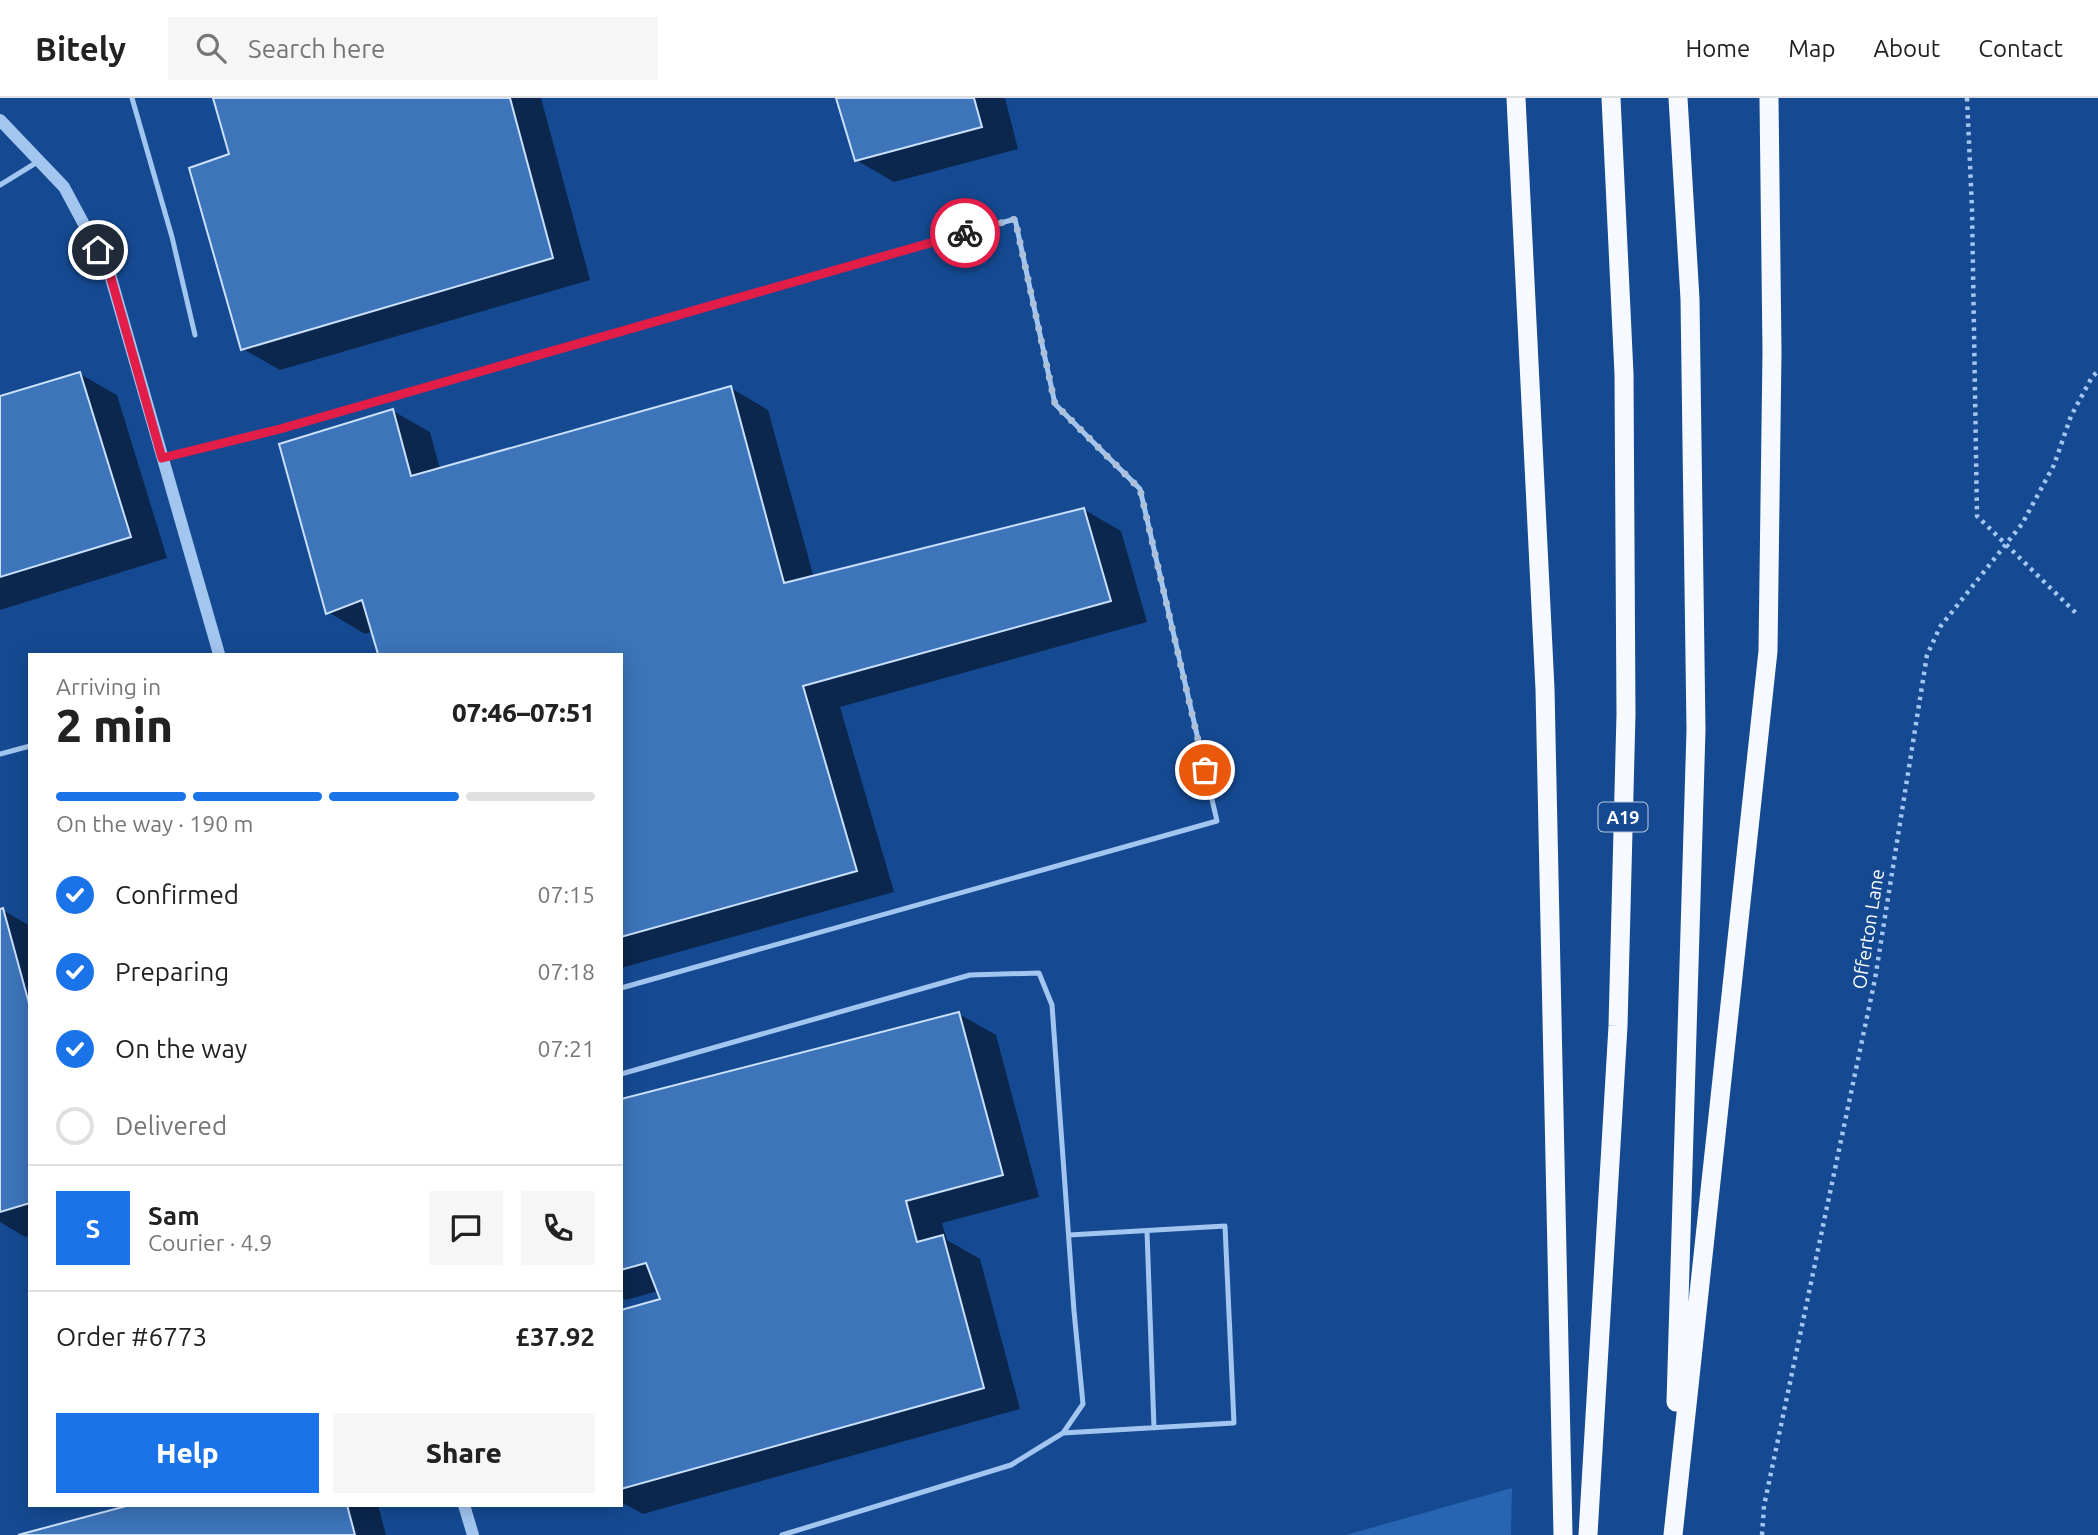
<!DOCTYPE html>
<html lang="en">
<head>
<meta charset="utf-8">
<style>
  body { margin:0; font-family:Ubuntu,sans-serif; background:#f6f6f6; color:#222; height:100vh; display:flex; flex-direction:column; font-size:26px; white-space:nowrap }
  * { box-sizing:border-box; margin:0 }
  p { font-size:23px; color:#767676 }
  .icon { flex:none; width:38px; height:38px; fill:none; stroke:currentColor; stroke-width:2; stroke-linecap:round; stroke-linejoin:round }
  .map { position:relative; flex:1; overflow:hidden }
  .panel { position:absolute; left:28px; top:555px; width:595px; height:854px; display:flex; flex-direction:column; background:#fff; border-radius:0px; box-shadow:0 4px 18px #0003 }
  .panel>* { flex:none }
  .pin { position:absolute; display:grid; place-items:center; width:60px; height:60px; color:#fff; margin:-30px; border:4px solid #fff; border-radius:50%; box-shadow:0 2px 7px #0007 }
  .courier { position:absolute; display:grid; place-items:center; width:70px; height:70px; margin:-35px; border:5px solid #e11d48; border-radius:50%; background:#fff; color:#222; box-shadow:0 2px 9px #0007 }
  .headline em { font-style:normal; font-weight:800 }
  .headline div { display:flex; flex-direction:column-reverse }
  .headline { display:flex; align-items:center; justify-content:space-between; height:119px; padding:0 28px }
  h1 { font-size:46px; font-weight:800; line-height:52px }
  .bar { display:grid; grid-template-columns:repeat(4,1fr); gap:10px 7px; align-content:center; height:84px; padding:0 28px }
  .bar i { height:9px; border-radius:5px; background:#e0e0e0 }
  .bar .on { background:#1a73e8 }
  .bar p { grid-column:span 4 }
  .line { display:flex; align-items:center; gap:18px; padding:0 28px; border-top:2px solid #e0e0e0 }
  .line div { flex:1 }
  .round { display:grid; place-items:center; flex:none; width:74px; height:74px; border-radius:0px; background:#f6f6f6 }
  ol { padding:0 28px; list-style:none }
  li { display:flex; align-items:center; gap:21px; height:77px }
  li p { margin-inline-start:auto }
  li .icon { padding:7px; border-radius:50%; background:#1a73e8; color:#fff; stroke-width:4 }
  li:last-child { color:#767676 }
  li i { width:38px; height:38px; border:4px solid #e0e0e0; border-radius:50% }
  .action { display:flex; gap:14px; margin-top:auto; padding:14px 28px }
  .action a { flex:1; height:80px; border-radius:0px; background:#1a73e8; color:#fff; font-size:28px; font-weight:800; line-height:80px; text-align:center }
  .action a+a { background:#f6f6f6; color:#222 }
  header { display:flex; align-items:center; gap:42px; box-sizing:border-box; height:98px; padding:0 35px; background:#fff; border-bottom:2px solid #e0e0e0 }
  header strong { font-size:33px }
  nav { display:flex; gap:38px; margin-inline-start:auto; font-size:24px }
  .search { width:490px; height:63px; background:#f6f6f6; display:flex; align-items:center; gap:18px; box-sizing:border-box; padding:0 24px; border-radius:0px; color:#767676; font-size:26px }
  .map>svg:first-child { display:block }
  .green { fill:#2764b1 }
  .shadow { fill:#0007 }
  .building { fill:#3d74ba; stroke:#cae0fc; stroke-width:2 }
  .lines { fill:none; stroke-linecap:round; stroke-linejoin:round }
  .path { stroke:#a3c6f1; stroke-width:4.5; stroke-dasharray:3.5 5; stroke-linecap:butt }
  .service { stroke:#a3c6f1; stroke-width:5 }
  .tertiary { stroke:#a3c6f1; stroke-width:12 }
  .trunk { stroke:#f6faff; stroke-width:19 }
  .done { stroke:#adc0d9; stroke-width:7; stroke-dasharray:0 12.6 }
  .route { stroke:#e11d48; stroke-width:9 }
  .labels { text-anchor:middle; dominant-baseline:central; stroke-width:5; stroke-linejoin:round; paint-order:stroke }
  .shield { fill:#154a92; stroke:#b9c9de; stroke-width:2 }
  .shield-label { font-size:18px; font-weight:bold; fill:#fff }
  .street-label { font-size:19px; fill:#fff; stroke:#154a92 }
</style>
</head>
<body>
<header>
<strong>Bitely</strong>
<div class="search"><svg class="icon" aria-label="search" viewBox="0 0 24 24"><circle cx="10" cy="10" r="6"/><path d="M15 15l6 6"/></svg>Search here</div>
<nav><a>Home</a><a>Map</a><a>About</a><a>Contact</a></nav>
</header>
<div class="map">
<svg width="2098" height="1437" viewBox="0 0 2098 1437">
  <rect width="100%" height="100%" fill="#154a92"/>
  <path class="green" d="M1512 1390 1511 1437H1346Z"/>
  <path class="shadow" d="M215 0H541L590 182 280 272 243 251 231 57Z
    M837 0H1005L1018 51 894 84 856 62Z
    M80 276 117 297 167 460 0 512V300Z
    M731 290 768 312 814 480 1083 411 1121 433 1147 524 840 609 894 794 621 870V556H380L373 533 365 536 328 514 393 313 430 334 440 371Z
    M3 812 30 828V1137L25 1139 0 1124V813Z
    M959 916 996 937 1039 1099 942 1125 947 1142 980 1161 1020 1311 643 1416 621 1404V1213L662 1202 658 1193 626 1202 621 1199V1002Z
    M137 1407H378L386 1437H25Z"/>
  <path class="building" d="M213 0H510L553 160 241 252 189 70 229 56Z
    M836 0H974L982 29 855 63Z
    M80 274 131 439 0 479V298Z
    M731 288 784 485 1084 410 1111 503 803 588 857 773 621 839V556H378L362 502 326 516 279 346 393 311 411 378Z
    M3 810 30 909V1105L0 1114V811Z
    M959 914 1003 1077 906 1103 917 1144 943 1137 984 1290 621 1391V1212L660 1201 646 1165 621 1172V1001Z
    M130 1407H347L355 1437H18Z"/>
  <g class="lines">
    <path class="path" d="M1967 0 1972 110 1977 418 2079 518
      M1762 1437 1764 1408 1875 881 1927 557 1940 529 2022 426 2054 367 2071 318 2092 279 2098 273"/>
    <path class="service" d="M132 0 172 139 195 237
      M0 87 39 63
      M165 359 254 338 1015 121 1055 306 1140 391 1217 723 621 890
      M0 656 30 648
      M621 976 970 877 1039 875 1052 907 1074 1213 1083 1306 1063 1335 1011 1367 782 1437
      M1147 1133 1154 1330
      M1063 1335 1234 1325 1225 1128 1069 1137"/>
    <path class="tertiary" d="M0 22 64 89 109 173 219 556
      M464 1407 473 1437"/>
    <path class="trunk" d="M1516 0 1545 591 1563 1437
      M1676 1304 1696 632 1690 201 1678 0
      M1588 1437 1618 928 1626 616 1624 276 1611 0
      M1673 1437 1768 553 1772 254 1769 0"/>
  </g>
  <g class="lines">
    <path class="done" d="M965 135 1015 121 1055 306 1140 391 1205 672"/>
    <path class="route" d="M98 152 109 173 162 360 280 331 965 135"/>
  </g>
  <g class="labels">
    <rect class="shield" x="1598.5" y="704.5" width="49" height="29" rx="5"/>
    <g class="shield-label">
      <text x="1623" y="719">A19</text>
    </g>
    <g class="street-label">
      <text transform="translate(1868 831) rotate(-81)">Offerton Lane</text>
    </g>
  </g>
</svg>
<div class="pin" style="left:1205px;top:672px;background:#ea580c"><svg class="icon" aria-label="bag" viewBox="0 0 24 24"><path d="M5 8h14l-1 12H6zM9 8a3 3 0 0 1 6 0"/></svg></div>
<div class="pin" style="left:98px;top:152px;background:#1f2937"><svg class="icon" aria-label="home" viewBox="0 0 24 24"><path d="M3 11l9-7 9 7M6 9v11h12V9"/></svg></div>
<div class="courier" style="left:965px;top:135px"><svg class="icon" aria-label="bike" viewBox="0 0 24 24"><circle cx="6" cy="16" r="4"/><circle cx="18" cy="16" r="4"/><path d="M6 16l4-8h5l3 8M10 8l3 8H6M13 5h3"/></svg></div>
<section class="panel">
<div class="headline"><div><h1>2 min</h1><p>Arriving in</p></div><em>07:46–07:51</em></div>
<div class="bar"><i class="on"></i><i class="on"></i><i class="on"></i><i></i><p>On the way · 190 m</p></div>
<ol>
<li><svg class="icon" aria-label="check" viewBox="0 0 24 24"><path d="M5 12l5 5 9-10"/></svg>Confirmed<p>07:15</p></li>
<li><svg class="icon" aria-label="check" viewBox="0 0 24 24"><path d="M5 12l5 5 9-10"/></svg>Preparing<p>07:18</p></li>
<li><svg class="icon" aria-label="check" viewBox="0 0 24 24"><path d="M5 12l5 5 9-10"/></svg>On the way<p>07:21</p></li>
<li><i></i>Delivered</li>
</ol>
<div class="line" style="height:126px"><b class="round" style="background:#1a73e8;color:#fff">S</b><div><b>Sam</b><p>Courier · 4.9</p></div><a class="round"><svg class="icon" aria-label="chat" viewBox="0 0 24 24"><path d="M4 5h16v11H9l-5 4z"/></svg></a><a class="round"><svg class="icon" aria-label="phone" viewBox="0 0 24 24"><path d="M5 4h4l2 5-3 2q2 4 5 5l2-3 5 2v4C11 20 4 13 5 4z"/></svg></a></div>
<div class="line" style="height:91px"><div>Order #6773</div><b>£37.92</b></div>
<div class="action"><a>Help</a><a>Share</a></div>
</section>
</div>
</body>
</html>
